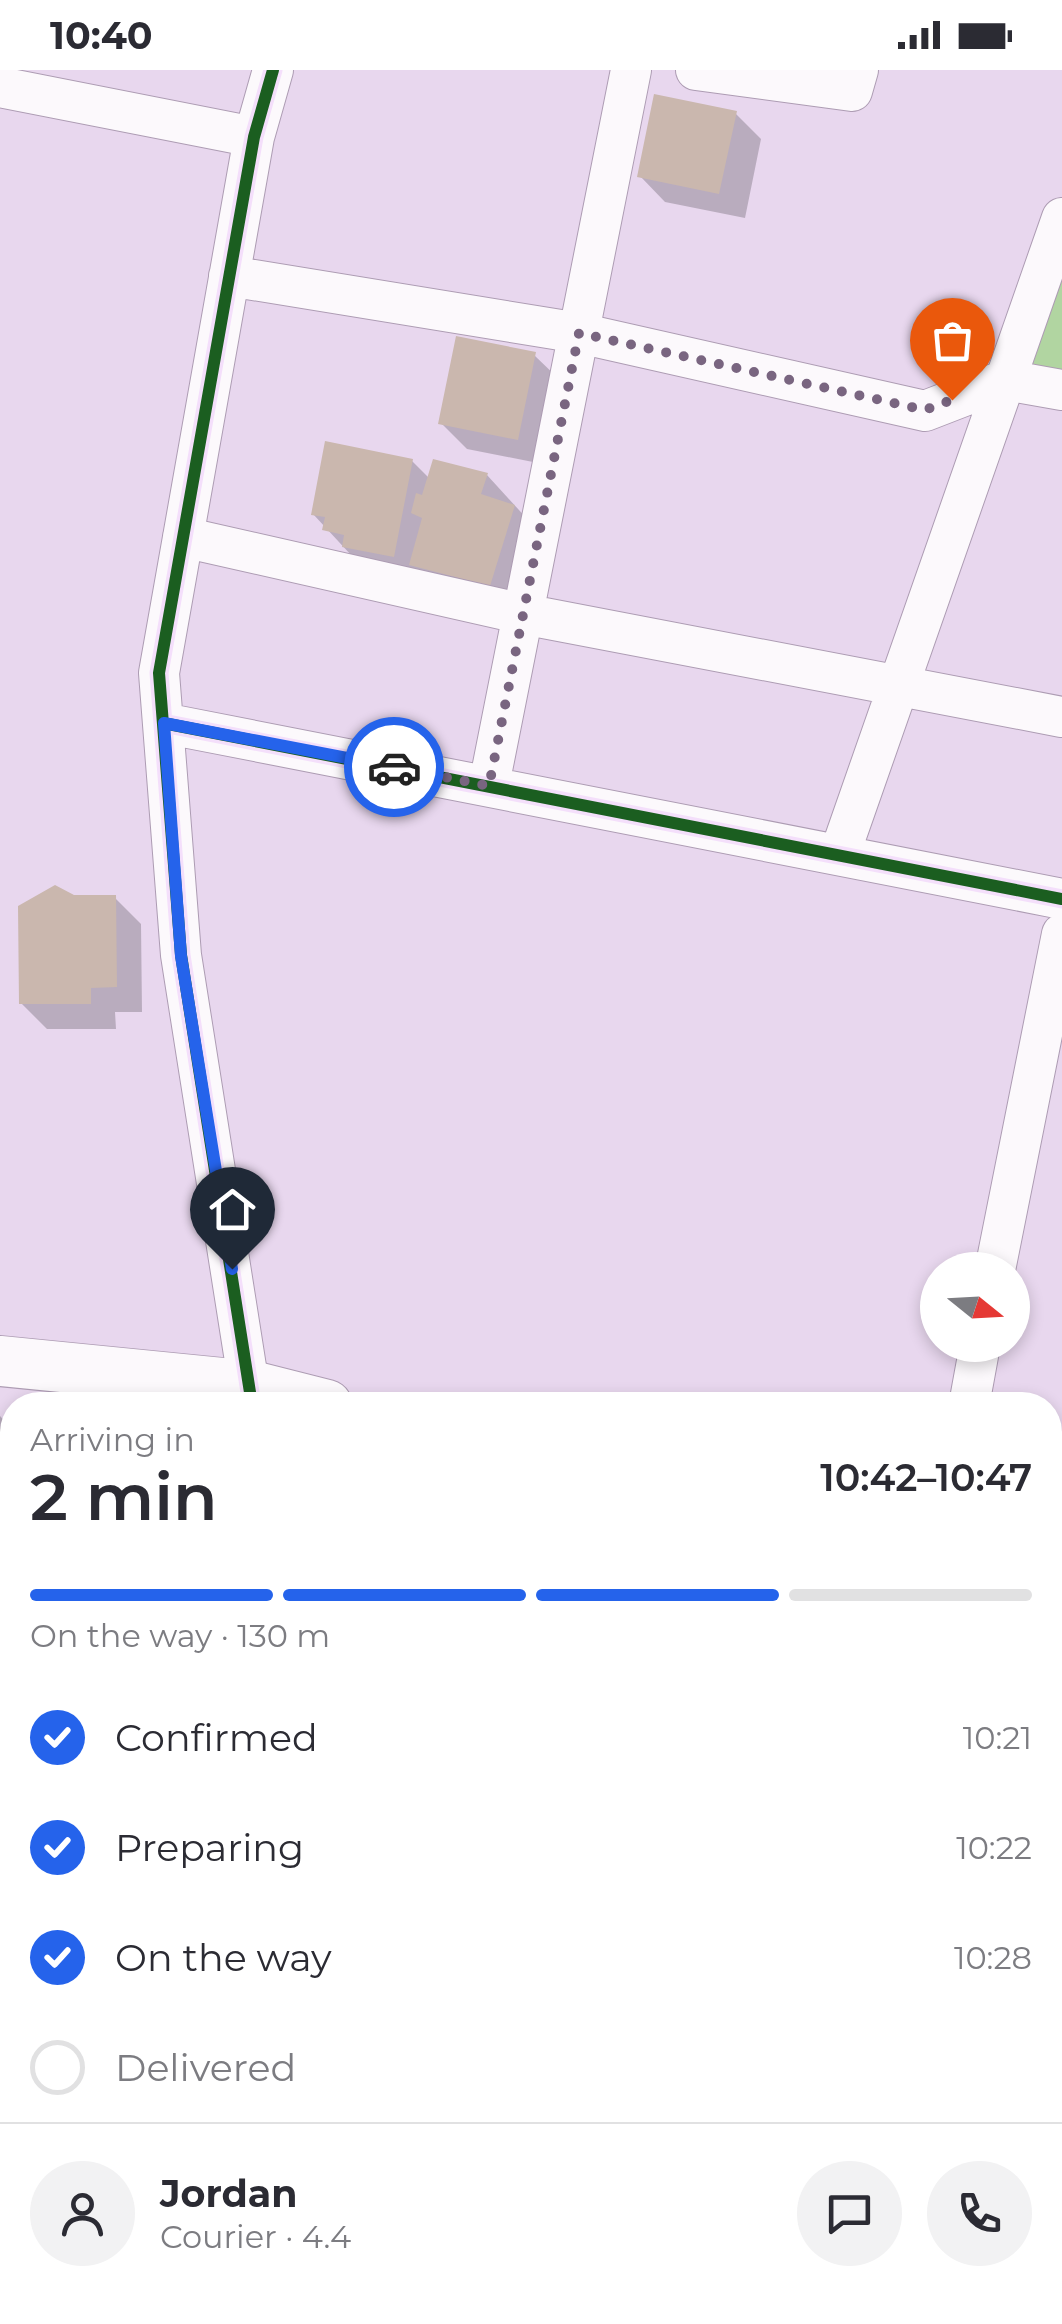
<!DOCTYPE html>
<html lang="en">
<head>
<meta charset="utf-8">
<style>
  body { margin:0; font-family:Montserrat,sans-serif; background:#f2f2f3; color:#2b2b33; height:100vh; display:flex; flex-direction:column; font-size:38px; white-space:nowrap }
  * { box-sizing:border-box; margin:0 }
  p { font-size:32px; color:#7c7c81 }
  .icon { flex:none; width:55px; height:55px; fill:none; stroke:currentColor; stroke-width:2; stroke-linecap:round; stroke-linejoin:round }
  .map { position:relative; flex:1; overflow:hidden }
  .panel { position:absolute; left:0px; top:1322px; width:1062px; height:932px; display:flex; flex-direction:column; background:#fff; border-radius:40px 40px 0 0; box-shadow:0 5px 15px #0003 }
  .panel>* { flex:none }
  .needle { width:65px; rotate:108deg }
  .controls { position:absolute; left:920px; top:1182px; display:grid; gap:20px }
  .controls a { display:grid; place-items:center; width:110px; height:110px; border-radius:50%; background:#fff; box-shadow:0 5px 15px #0003; font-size:50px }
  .pin { position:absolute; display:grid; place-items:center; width:85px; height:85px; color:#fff; margin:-102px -42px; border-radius:50% 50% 50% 0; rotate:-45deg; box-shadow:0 0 10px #0007 }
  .pin .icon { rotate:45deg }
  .courier { position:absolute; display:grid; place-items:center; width:100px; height:100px; margin:-50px; border:8px solid #2563eb; border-radius:50%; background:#fff; color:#222; box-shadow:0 2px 12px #0007 }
  .head em { font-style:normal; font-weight:600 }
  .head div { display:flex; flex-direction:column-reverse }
  .head { display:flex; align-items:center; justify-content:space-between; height:170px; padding:0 30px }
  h1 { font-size:65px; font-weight:600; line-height:75px }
  .bar { display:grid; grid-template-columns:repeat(4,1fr); gap:15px 10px; align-content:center; height:120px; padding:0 30px }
  .bar i { height:12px; border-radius:8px; background:#e1e1e2 }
  .bar .current { background:#2563eb }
  .bar p { grid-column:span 4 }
  .line { display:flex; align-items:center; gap:25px; padding:0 30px; border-top:2px solid #e1e1e2 }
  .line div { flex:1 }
  .round { display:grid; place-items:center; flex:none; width:105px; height:105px; border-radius:52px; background:#f2f2f3 }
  ol { padding:0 30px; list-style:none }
  li { display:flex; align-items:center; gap:30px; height:110px }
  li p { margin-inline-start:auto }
  li .icon { padding:10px; border-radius:50%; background:#2563eb; color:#fff; stroke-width:4 }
  li:last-child { color:#7c7c81 }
  li i { width:55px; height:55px; border:5px solid #e1e1e2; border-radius:50% }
  .status { display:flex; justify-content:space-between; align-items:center; height:70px; padding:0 50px; background:#fff; direction:ltr }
  .status svg { height:28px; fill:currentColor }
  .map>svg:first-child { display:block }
  .green { fill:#b1d5a1 }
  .shadow { fill:#0003 }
  .building { fill:#cab7ae }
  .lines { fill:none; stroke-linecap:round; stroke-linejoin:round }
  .minor-casing { stroke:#ad9cb3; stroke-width:42 }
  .tertiary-casing { stroke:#ad9cb3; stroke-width:52 }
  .minor { stroke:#fcf9fc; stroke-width:40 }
  .tertiary { stroke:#fcf9fc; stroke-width:50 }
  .cycleway-casing { stroke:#f4dffb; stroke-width:19 }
  .cycleway { stroke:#1b5e20; stroke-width:12 }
  .done { stroke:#796580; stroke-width:10; stroke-dasharray:0 18 }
  .route { stroke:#2563eb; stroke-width:12 }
</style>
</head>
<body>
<div class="status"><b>10:40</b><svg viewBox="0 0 49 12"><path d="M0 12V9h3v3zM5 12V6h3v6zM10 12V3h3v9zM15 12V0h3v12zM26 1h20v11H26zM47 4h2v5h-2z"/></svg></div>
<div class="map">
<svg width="1062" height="2254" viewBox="0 0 1062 2254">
  <rect width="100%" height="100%" fill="#e8d7ee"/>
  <path class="green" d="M1062 148V320L1005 310Z"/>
  <path class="shadow" d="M735 43 761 69 745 148 665 132 640 106Z
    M534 285 560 310 543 394 467 379 441 353Z
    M412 391 430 409 487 405 540 463 515 540 351 485 313 444Z
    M74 828H115L141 854 142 942H115L116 959H47L21 933Z
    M0 1346 12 1359V1504H0Z
    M0 1925 12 1937V2071L0 2072Z"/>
  <path class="building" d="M654 24 737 41 719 124 637 107Z
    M456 266 536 282 518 370 438 354Z
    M325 371 413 389 394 487 342 477 344 465 322 460 325 447 311 445Z
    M433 389 488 403 481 424 515 435 490 516 409 495 422 448 411 443 416 423 422 425Z
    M55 815 74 825H116L117 917 91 918V934H19L18 836Z"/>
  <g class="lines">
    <defs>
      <path id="minor" d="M696 0 852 21 858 0
        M0 17 254 67
        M229 206 579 263 925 341 1005 310 1062 320
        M183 467 523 544 1062 647
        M163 653 1062 829
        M489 715 631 0
        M840 783 1062 148
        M995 1200 1062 864
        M252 1335 181 885 159 603 254 67 273 0
        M969 1335 980 1275
        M1050 2193 1062 2196
        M266 2242V2254
        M957 2242V2254"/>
      <path id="tertiary" d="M0 1291 252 1316 327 1335
        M1050 1505 1062 1507"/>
    </defs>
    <use href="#minor" class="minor-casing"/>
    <use href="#tertiary" class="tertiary-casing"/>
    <use href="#minor" class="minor"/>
    <use href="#tertiary" class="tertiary"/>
    <defs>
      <path id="cycleway" d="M163 653 1062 829
        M252 1335 181 885 159 603 254 67 273 0"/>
    </defs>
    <use href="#cycleway" class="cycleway-casing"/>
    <use href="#cycleway" class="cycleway"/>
  </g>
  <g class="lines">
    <path class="done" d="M394 697 489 716 579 263 925 340 952 330"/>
    <path class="route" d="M232 1199 181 886 164 653 394 697"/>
  </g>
</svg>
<div class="controls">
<a><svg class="needle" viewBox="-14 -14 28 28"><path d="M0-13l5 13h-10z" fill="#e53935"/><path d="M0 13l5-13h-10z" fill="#7c7c81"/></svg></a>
</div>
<div class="pin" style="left:952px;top:330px;background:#ea580c"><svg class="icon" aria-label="bag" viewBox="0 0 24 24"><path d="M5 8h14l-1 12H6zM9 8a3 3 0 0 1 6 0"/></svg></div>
<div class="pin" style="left:232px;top:1199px;background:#1f2937"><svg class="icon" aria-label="home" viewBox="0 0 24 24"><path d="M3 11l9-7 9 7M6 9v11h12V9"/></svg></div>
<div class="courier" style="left:394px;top:697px"><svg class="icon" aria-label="car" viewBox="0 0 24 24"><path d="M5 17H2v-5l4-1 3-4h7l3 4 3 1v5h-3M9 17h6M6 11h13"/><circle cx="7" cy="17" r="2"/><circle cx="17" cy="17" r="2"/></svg></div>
<section class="panel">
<div class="head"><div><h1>2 min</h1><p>Arriving in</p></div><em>10:42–10:47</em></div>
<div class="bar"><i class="current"></i><i class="current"></i><i class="current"></i><i></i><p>On the way · 130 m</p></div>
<ol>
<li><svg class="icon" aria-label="check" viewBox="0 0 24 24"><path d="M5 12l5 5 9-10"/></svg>Confirmed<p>10:21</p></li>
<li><svg class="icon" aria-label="check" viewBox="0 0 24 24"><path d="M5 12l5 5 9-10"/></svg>Preparing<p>10:22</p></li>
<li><svg class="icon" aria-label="check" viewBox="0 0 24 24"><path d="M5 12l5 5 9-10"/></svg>On the way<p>10:28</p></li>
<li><i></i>Delivered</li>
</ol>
<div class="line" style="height:180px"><a class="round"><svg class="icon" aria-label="person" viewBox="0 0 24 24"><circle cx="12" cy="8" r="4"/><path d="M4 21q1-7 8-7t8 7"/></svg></a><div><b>Jordan</b><p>Courier · 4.4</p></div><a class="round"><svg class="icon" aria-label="chat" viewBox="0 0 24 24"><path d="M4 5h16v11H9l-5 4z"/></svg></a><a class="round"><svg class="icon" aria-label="phone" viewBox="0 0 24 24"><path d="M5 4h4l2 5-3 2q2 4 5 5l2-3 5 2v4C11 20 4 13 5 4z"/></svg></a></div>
</section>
</div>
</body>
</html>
